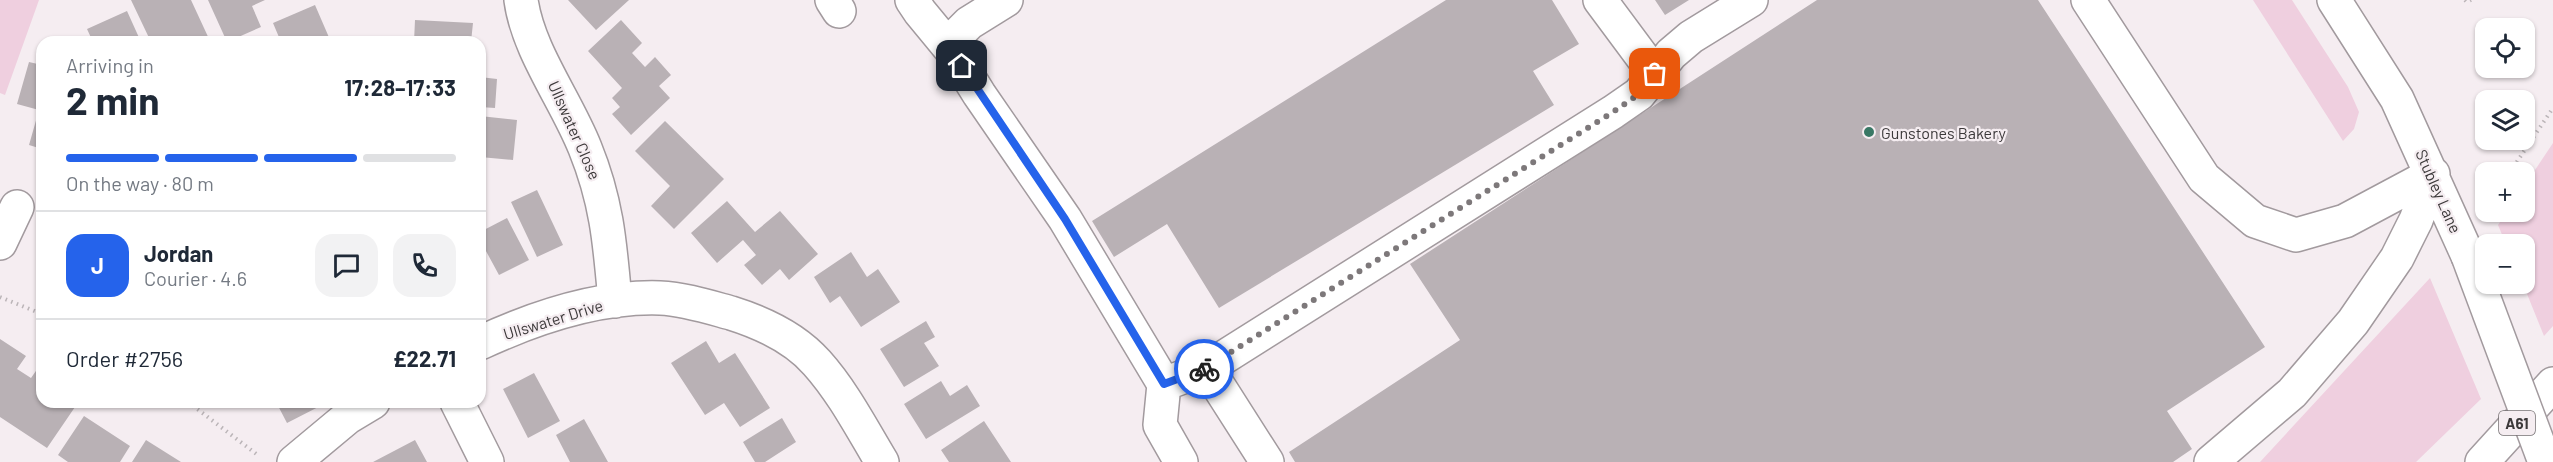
<!DOCTYPE html>
<html lang="en">
<head>
<meta charset="utf-8">
<style>
  body { margin:0; font-family:Barlow,sans-serif; background:#f2f2f3; color:#1f2937; height:100vh; display:flex; flex-direction:column; font-size:22px; white-space:nowrap }
  * { box-sizing:border-box; margin:0 }
  p { font-size:20px; color:#747a83 }
  .icon { flex:none; width:33px; height:33px; fill:none; stroke:currentColor; stroke-width:2; stroke-linecap:round; stroke-linejoin:round }
  .map { position:relative; flex:1; overflow:hidden }
  .sheet { position:absolute; left:36px; top:36px; width:450px; height:372px; display:flex; flex-direction:column; background:#fff; border-radius:18px; box-shadow:0 2px 4px #0004 }
  .sheet>* { flex:none }
  .controls { position:absolute; left:2475px; top:18px; display:grid; gap:12px }
  .controls a { display:grid; place-items:center; width:60px; height:60px; border-radius:12px; background:#fff; box-shadow:0 2px 4px #0004; font-size:30px }
  .pin { position:absolute; display:grid; place-items:center; width:51px; height:51px; color:#fff; margin:-26px; border-radius:12px; box-shadow:0 3px 9px #0006 }
  .courier { position:absolute; display:grid; place-items:center; width:60px; height:60px; margin:-30px; border:4px solid #2563eb; border-radius:50%; background:#fff; color:#222; box-shadow:0 2px 8px #0007 }
  .summary em { font-style:normal; font-weight:700 }
  .summary div { display:flex; flex-direction:column-reverse }
  .summary { display:flex; align-items:center; justify-content:space-between; height:102px; padding:0 30px }
  h1 { font-size:39px; font-weight:700; line-height:45px }
  .bar { display:grid; grid-template-columns:repeat(4,1fr); gap:9px 6px; align-content:center; height:72px; padding:0 30px }
  .bar i { height:8px; border-radius:4px; background:#e0e1e3 }
  .bar .active { background:#2563eb }
  .bar p { grid-column:span 4 }
  .line { display:flex; align-items:center; gap:15px; padding:0 30px; border-top:2px solid #e0e1e3 }
  .line div { flex:1 }
  .round { display:grid; place-items:center; flex:none; width:63px; height:63px; border-radius:18px; background:#f2f2f3 }
  .map>svg:first-child { display:block }
  .green { fill:#efcfdf }
  .building { fill:#b9b1b5 }
  .lines { fill:none; stroke-linecap:round; stroke-linejoin:round }
  .minor-casing { stroke:#a29a9e; stroke-width:36 }
  .highway-casing { stroke:#a29a9e; stroke-width:36 }
  .path { stroke:#bbb5b8; stroke-width:4; stroke-dasharray:1.5 4.5; stroke-linecap:butt }
  .minor { stroke:#fff; stroke-width:33 }
  .highway { stroke:#fff; stroke-width:33 }
  .minor-bridge-casing { stroke:#a29a9e; stroke-width:36; stroke-linecap:butt }
  .minor-bridge { stroke:#fff; stroke-width:33 }
  .done { stroke:#7d787a; stroke-width:6; stroke-dasharray:0 10.8 }
  .route { stroke:#2563eb; stroke-width:8 }
  .poi-dot { fill:#397865; stroke:#f5edf1; stroke-width:2 }
  .labels { text-anchor:middle; dominant-baseline:central; stroke-width:4.5; stroke-linejoin:round; paint-order:stroke }
  .shield { fill:#f5edf1; stroke:#746f71; stroke-width:1.5 }
  .shield-label { font-size:15px; font-weight:bold; fill:#3c393a }
  .street-label { font-size:16px; fill:#3c393a; stroke:#f5edf1 }
  .poi-label { font-size:16px; fill:#3c393a; stroke:#f5edf1; text-anchor:start }
</style>
</head>
<body>
<div class="map">
<svg width="2553" height="462" viewBox="0 0 2553 462">
  <rect width="100%" height="100%" fill="#f5edf1"/>
  <path class="green" d="M0 0H39L5 95 0 93Z
    M2253 0H2292L2348 87 2359 112 2354 129 2343 141Z
    M2553 143V326L2544 336 2523 284H2524V244H2506L2498 225 2507 212H2524L2525 185Z
    M2430 278 2481 399 2416 462H2260Z"/>
  <path class="building" d="M131 0H191L210 41 151 42Z
    M208 0H265L252 6 261 27 227 42Z
    M568 0H629L596 30Z
    M1446 0H1552L1579 44 1533 71 1554 105 1219 308 1167 224 1114 257 1092 221Z
    M1655 0H1689L1665 15Z
    M1817 0H2038L2265 347 2167 411 2192 449 2173 462H1295L1289 452 1460 340 1410 264Z
    M315 5 331 42H281L273 23Z
    M127 11 141 42H93L87 29Z
    M415 20 473 23 471 42H414Z
    M621 20 642 43 632 53 645 67 655 57 671 75 659 86 670 98 631 135 612 114 620 107 612 98 622 88 588 51Z
    M29 62 42 65V149L29 145 39 110 17 104Z
    M480 77 497 79 495 108 480 107Z
    M480 116 517 120 513 160 480 157Z
    M665 121 724 179 674 229 651 206 670 186 635 151Z
    M537 190 563 245 537 257 511 202Z
    M727 201 755 232 780 211 818 254 789 280 780 269 762 285 744 265 756 255 743 240 717 263 691 233Z
    M507 218 529 260 499 275 480 240V232Z
    M851 252 867 277 878 269 900 302 861 327 840 296 830 303 814 277Z
    M926 321 935 337 924 343 939 366 904 387 880 349Z
    M0 339 26 356 17 369 31 378 38 368 42 370V402H67L75 407 47 448 0 417Z
    M706 341 719 363 735 353 770 408 740 427 724 403 705 415 671 363Z
    M534 373 560 421 528 438 503 389Z
    M941 381 950 396 967 385 980 406 926 439 904 404Z
    M276 402H328L287 423Z
    M84 416 130 446 120 462H68L58 455Z
    M782 418 796 442 765 462H755L743 442Z
    M584 419 608 462H570L556 435Z
    M984 421 1011 462H949L941 450Z
    M146 440 181 462H132Z
    M415 440 427 462H373Z"/>
  <g class="lines">
    <defs>
      <path id="minor" d="M521 0C528 51 566 100 585 148 607 202 610 244 615 301
        M832 0 839 11
        M912 0 920 12 953 52
        M1006 0 969 23 957 35 953 52 979 94 1065 219 1164 384 1207 368 1267 462
        M1600 0 1655 74
        M2088 0 2204 178 2255 221 2296 235 2345 221 2433 174
        M2334 0 2397 99 2468 256
        M0 243 17 207
        M480 343C534 318 600 296 660 298 684 299 709 307 731 313 763 323 795 338 817 363 843 392 862 429 882 462
        M1207 368 1613 112 1639 94 1671 54 1691 37 1751 0
        M1164 384 1160 425 1181 462
        M457 402 487 462
        M294 462 348 417 373 402
        M2211 462 2292 393 2353 322 2397 258 2416 220 2433 174"/>
      <path id="highway" d="M2482 462 2553 384"/>
    </defs>
    <use href="#minor" class="minor-casing"/>
    <use href="#highway" class="highway-casing"/>
    <path class="path" d="M2465 0 2467 2 2471 0
      M2510 172 2553 108
      M0 297 42 314
      M188 402 259 456"/>
    <use href="#minor" class="minor"/>
    <use href="#highway" class="highway"/>
    <defs>
      <path id="minor-bridge" d="M2468 256 2545 462"/>
    </defs>
    <use href="#minor-bridge" class="minor-bridge-casing"/>
    <use href="#minor-bridge" class="minor-bridge"/>
  </g>
  <g class="lines">
    <path class="done" d="M1204 369 1613 112 1639 94 1655 74"/>
    <path class="route" d="M962 66 1065 219 1164 384 1204 369"/>
  </g>
  <circle class="poi-dot" cx="1869" cy="132" r="6"/>
  <g class="labels">
    <rect class="shield" x="2499" y="411" width="36" height="24" rx="4.5"/>
    <g class="shield-label">
      <text x="2517" y="423">A61</text>
    </g>
    <g class="street-label">
      <text transform="translate(575 130) rotate(66)">Ullswater Close</text>
      <text transform="translate(2439 191) rotate(66)">Stubley Lane</text>
      <text transform="translate(553 319) rotate(-17)">Ullswater Drive</text>
    </g>
    <g class="poi-label">
      <text x="1881" y="132">Gunstones Bakery</text>
    </g>
  </g>
</svg>
<div class="controls">
<a><svg class="icon" aria-label="locate" viewBox="0 0 24 24"><circle cx="12" cy="12" r="6"/><path d="M12 2v4M12 18v4M2 12h4M18 12h4"/></svg></a>
<a><svg class="icon" aria-label="layers" viewBox="0 0 24 24"><path d="M12 4l9 5-9 5-9-5zM3 14l9 5 9-5"/></svg></a>
<a>+</a>
<a>−</a>
</div>
<div class="pin" style="left:1655px;top:74px;background:#ea580c"><svg class="icon" aria-label="bag" viewBox="0 0 24 24"><path d="M5 8h14l-1 12H6zM9 8a3 3 0 0 1 6 0"/></svg></div>
<div class="pin" style="left:962px;top:66px;background:#1f2937"><svg class="icon" aria-label="home" viewBox="0 0 24 24"><path d="M3 11l9-7 9 7M6 9v11h12V9"/></svg></div>
<div class="courier" style="left:1204px;top:369px"><svg class="icon" aria-label="bike" viewBox="0 0 24 24"><circle cx="6" cy="16" r="4"/><circle cx="18" cy="16" r="4"/><path d="M6 16l4-8h5l3 8M10 8l3 8H6M13 5h3"/></svg></div>
<section class="sheet">
<div class="summary"><div><h1>2 min</h1><p>Arriving in</p></div><em>17:28–17:33</em></div>
<div class="bar"><i class="active"></i><i class="active"></i><i class="active"></i><i></i><p>On the way · 80 m</p></div>
<div class="line" style="height:108px"><b class="round" style="background:#2563eb;color:#fff">J</b><div><b>Jordan</b><p>Courier · 4.6</p></div><a class="round"><svg class="icon" aria-label="chat" viewBox="0 0 24 24"><path d="M4 5h16v11H9l-5 4z"/></svg></a><a class="round"><svg class="icon" aria-label="phone" viewBox="0 0 24 24"><path d="M5 4h4l2 5-3 2q2 4 5 5l2-3 5 2v4C11 20 4 13 5 4z"/></svg></a></div>
<div class="line" style="height:78px"><div>Order #2756</div><b>£22.71</b></div>
</section>
</div>
</body>
</html>
